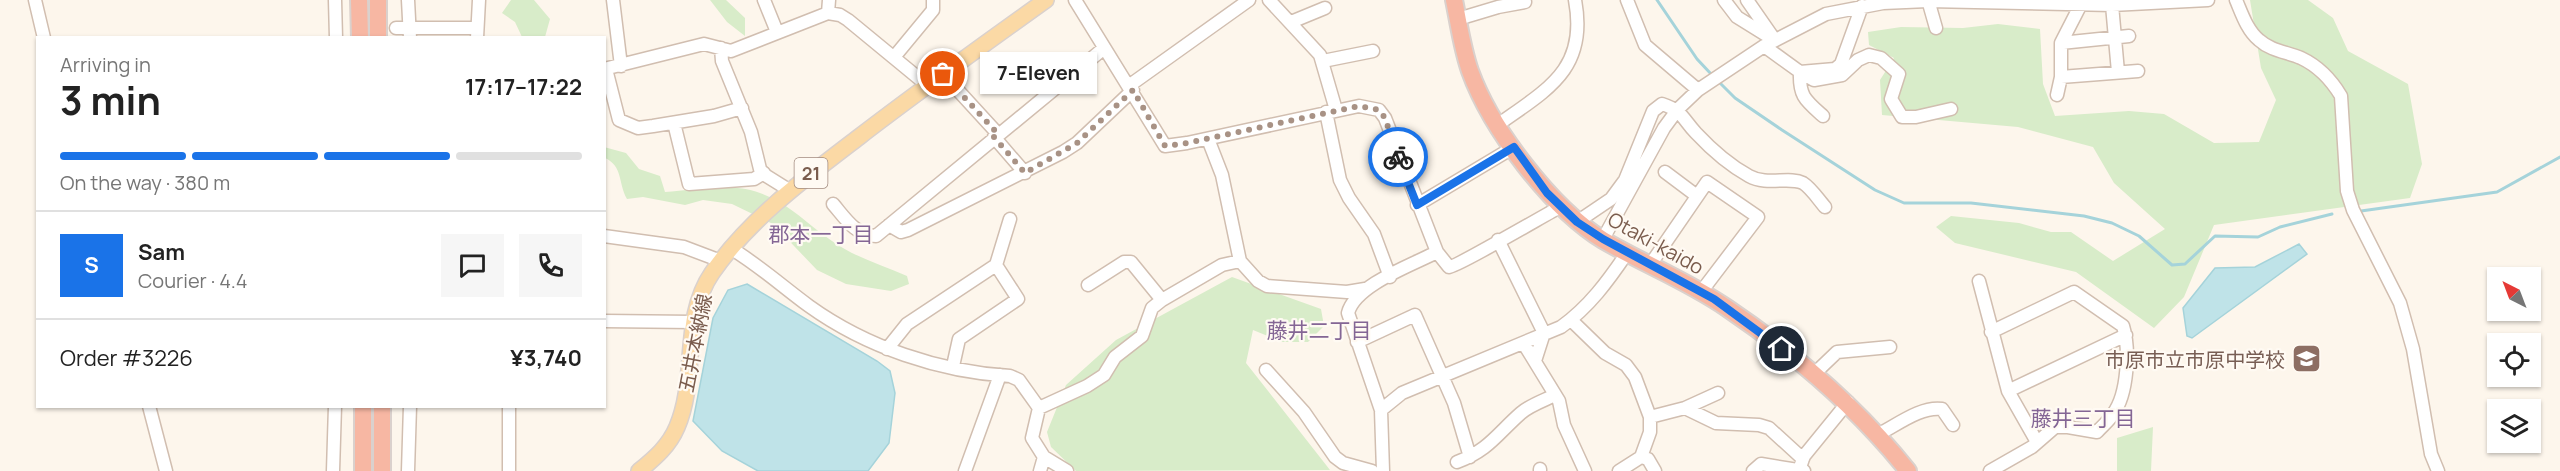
<!DOCTYPE html>
<html lang="en">
<head>
<meta charset="utf-8">
<style>
  body { margin:0; font-family:Manrope,"Noto Sans JP",sans-serif; background:#f6f6f6; color:#222; height:100vh; display:flex; flex-direction:column; font-size:22px; white-space:nowrap }
  * { box-sizing:border-box; margin:0 }
  p { font-size:20px; color:#767676 }
  .icon { flex:none; width:33px; height:33px; fill:none; stroke:currentColor; stroke-width:2; stroke-linecap:round; stroke-linejoin:round }
  .map { position:relative; flex:1; overflow:hidden }
  .panel { position:absolute; left:36px; top:36px; width:570px; height:372px; display:flex; flex-direction:column; background:#fff; border-radius:0px; box-shadow:0 2px 4px #0004 }
  .panel>* { flex:none }
  .needle { width:39px; rotate:318deg }
  .buttons { position:absolute; left:2487px; top:267px; display:grid; gap:12px }
  .buttons a { display:grid; place-items:center; width:54px; height:54px; border-radius:0px; background:#fff; box-shadow:0 2px 4px #0004; font-size:30px }
  .pin { position:absolute; display:grid; place-items:center; width:51px; height:51px; color:#fff; margin:-26px; border:3px solid #fff; border-radius:50%; box-shadow:0 2px 6px #0007 }
  .courier { position:absolute; display:grid; place-items:center; width:60px; height:60px; margin:-30px; border:4px solid #1a73e8; border-radius:50%; background:#fff; color:#222; box-shadow:0 2px 8px #0007 }
  .bubble { position:absolute; height:42px; border-radius:0px; background:#fff; box-shadow:0 2px 4px #0004; font-size:20px; font-weight:700; line-height:42px; text-align:center }
  .overview em { font-style:normal; font-weight:700 }
  .overview div { display:flex; flex-direction:column-reverse }
  .overview { display:flex; align-items:center; justify-content:space-between; height:102px; padding:0 24px }
  h1 { font-size:39px; font-weight:700; line-height:45px }
  .bar { display:grid; grid-template-columns:repeat(4,1fr); gap:9px 6px; align-content:center; height:72px; padding:0 24px }
  .bar i { height:8px; border-radius:4px; background:#e0e0e0 }
  .bar .current { background:#1a73e8 }
  .bar p { grid-column:span 4 }
  .line { display:flex; align-items:center; gap:15px; padding:0 24px; border-top:2px solid #e0e0e0 }
  .line div { flex:1 }
  .round { display:grid; place-items:center; flex:none; width:63px; height:63px; border-radius:0px; background:#f6f6f6 }
  .map>svg:first-child { display:block }
  .green { fill:#d8ecc9 }
  .water { fill:#bfe3e8; stroke:#a5d3da; stroke-width:1.5 }
  .lines { fill:none; stroke-linecap:round; stroke-linejoin:round }
  .stream { stroke:#a5d3da; stroke-width:3 }
  .minor-casing { stroke:#d1beb0; stroke-width:15 }
  .major-casing { stroke:#dad1cd; stroke-width:18 }
  .highway-casing { stroke:#dad1cd; stroke-width:20 }
  .minor { stroke:#fff; stroke-width:12 }
  .major { stroke:#fbd9a5; stroke-width:15 }
  .highway { stroke:#f7b7a3; stroke-width:16 }
  .done { stroke:#a89285; stroke-width:6; stroke-dasharray:0 10.8 }
  .route { stroke:#1a73e8; stroke-width:8 }
  .labels { text-anchor:middle; dominant-baseline:central; stroke-width:4.5; stroke-linejoin:round; paint-order:stroke }
  .shield { fill:#fffaf3; stroke:#a28b7f; stroke-width:1.5 }
  .shield-label { font-size:18px; font-weight:bold; fill:#7a5c4d }
  .street-label { font-size:20px; fill:#7a5c4d; stroke:#fffaf3 }
  .education-label { font-size:20px; fill:#785e54; stroke:#fffaf3; text-anchor:end }
  .neighbourhood-label { font-size:21px; fill:#846695; stroke:#fffaf3 }
</style>
</head>
<body>
<div class="map">
<svg width="2560" height="471" viewBox="0 0 2560 471">
  <rect width="100%" height="100%" fill="#fdf6ec"/>
  <path class="green" d="M511 0H534L550 19 545 37H522L515 22 502 13Z
    M710 0H726L745 18V36L727 22Z
    M2250 0H2308L2333 18 2348 51 2408 84 2422 164 2410 198 2214 225 2184 297 2154 328 2076 272 1955 243 1936 227 1951 216 2019 223 2051 232H2071L2113 261 2165 229 2114 183 2093 147 2018 127 1882 115 1880 80 1894 58 1869 45 1868 32 1901 27 1963 28 1998 24 2040 29 2043 84 2055 116 2129 111 2164 114 2214 143 2259 142 2276 100 2261 68Z
    M604 147 626 153 639 169 660 176 665 192C695 190 731 182 760 193 790 204 807 224 832 241 854 257 882 265 907 276L909 284 891 291 846 284 817 270 773 224 732 204 703 200 685 205 643 197 627 199C618 183 623 166 605 158Z
    M1232 277 1321 309 1324 326 1308 342H1282L1253 330 1246 363 1330 470 1076 471 1051 447 1047 432 1066 385 1116 340Z
    M2153 427 2151 471H2117V438Z"/>
  <path class="water" d="M2299 244 2307 254 2192 338 2187 336 2183 308 2215 268 2255 267Z
    M747 284 877 361 890 371 895 393 889 443 868 471H758L722 451 693 421 713 318 728 290Z"/>
  <g class="lines">
    <path class="stream" d="M1657 0 1697 59 1712 75
      M1719 82 1735 98 1782 130 1875 190 1904 203H1971L2084 216 2112 223 2139 236 2172 265 2185 264 2215 236 2258 237 2280 227 2332 214
      M2361 211 2497 192 2560 157"/>
    <defs>
      <path id="minor" d="M35 0 44 38
        M335 0 336 38
        M408 0 410 38
        M613 0 621 66
        M764 0 777 32
        M1075 0 1165 146 1187 143 1359 106 1379 110 1385 118 1437 252 1449 267C1456 267 1545 215 1560 207
        M1269 0 1320 55 1336 110
        M1627 0 1645 45 1698 90
        M1724 0 1737 17 1774 40
        M1747 0 1772 36
        M1928 0 1936 28
        M2236 0C2242 14 2247 30 2259 40 2271 51 2287 52 2301 58 2318 66 2332 81 2341 96L2347 191 2353 210 2400 303 2413 349 2431 454 2438 471
        M2112 5 2118 72
        M828 13 829 0
        M1458 19 1498 7 1525 2
        M1291 22 1325 8
        M396 28H477
        M477 38 479 0
        M2061 43 2129 36
        M1764 46 1800 72 1835 69 1841 64 1862 6
        M721 48 722 61 751 132 760 169 765 175 789 190
        M895 56 933 10V0
        M1323 61 1373 51
        M604 69 704 44 731 51 828 13 840 15 848 20 927 85
        M606 69 619 120 638 128 653 126 714 116 742 108
        M943 74 998 134
        M2061 77 2138 71
        M1130 85 1249 0
        M2057 95 2061 77V43L2081 4
        M1326 112 1340 180 1349 198 1374 234 1390 277
        M1823 116C1805 100 1799 96 1800 72L1814 80 1842 75 1858 60 1869 55 1881 58 1899 74 1891 99 1902 117H1916L1951 109
        M674 123 689 184 754 179 764 173
        M1499 124C1548 89 1588 69 1575 0
        M994 137 1025 173
        M1208 139 1222 175 1240 261 1258 281 1267 286 1347 292 1365 289
        M1665 172 1697 196
        M833 204C845 218 856 236 876 236L1103 49
        M1417 205 1514 147
        M1577 222 1611 199 1625 180 1653 111 1662 104C1683 111 1682 118 1696 133 1711 149 1729 165 1749 176 1767 186 1789 176 1803 183 1811 188 1818 199 1825 207
        M889 225 901 232 908 230 1063 152 1077 143 1133 90
        M604 236 684 247 721 261
        M1603 239 1664 128 1678 109 1698 90 1764 46 1826 14 1883 3 1928 1 2112 5 2208 0
        M1498 240 1544 333 1535 361
        M732 249C760 266 783 287 809 306 866 347 940 372 1010 376L1019 380 1039 408
        M1650 265 1707 182 1758 217 1701 292
        M1979 281 2008 391 2037 442
        M1088 285 1124 262H1131L1162 300
        M1571 320 1605 353 1626 365 1635 377 1650 417V432L1641 457 1619 471
        M604 321 694 322
        M1357 342 1415 315 1454 403 1470 457
        M1524 344 1559 401 1564 425 1585 471
        M887 349 907 324 996 265 1010 219
        M953 366 959 339 1018 299 996 265
        M1266 370 1304 412 1335 457 1343 463 1372 471
        M1814 374 1837 352 1890 347
        M2008 391 2126 335
        M149 406 166 471
        M1685 408 1718 393
        M1381 410 1402 393 1561 327C1589 307 1608 281 1627 253
        M1650 417 1685 408 1716 423 1759 425 1769 428 1803 459
        M1879 434C1897 425 1921 406 1942 409L1953 425
        M1641 457 1648 459 1655 471
        M1457 462C1489 450 1497 434 1521 413 1530 405 1545 400 1555 395
        M1540 469V471
        M1799 470 1804 456 1848 402
        M333 471 335 406
        M408 471 410 406
        M509 471V406
        M965 471 1000 375
        M1040 471 1044 457
        M1067 471 1044 457 1032 438 1039 408 1087 386 1104 375 1115 357 1142 336 1152 308 1162 300 1222 265 1240 261
        M1383 471 1381 410 1348 313C1355 285 1412 265 1437 252
        M1753 471 1761 464 1804 471
        M1990 471 2032 447 2055 427H2068L2097 432C2102 426 2109 421 2113 414 2128 394 2130 349 2123 326L2074 292 1991 332"/>
      <path id="major" d="M639 471C655 458 669 446 677 427 698 378 681 318 712 273 749 219 808 176 859 137 920 90 983 45 1046 0"/>
      <path id="highway" d="M359 0 360 38
        M378 0V38
        M1454 0C1459 24 1462 48 1470 71 1491 129 1551 208 1603 240 1644 264 1688 281 1727 308 1795 354 1857 407 1908 471
        M363 471V406
        M382 471V406"/>
    </defs>
    <use href="#minor" class="minor-casing"/>
    <use href="#major" class="major-casing"/>
    <use href="#highway" class="highway-casing"/>
    <use href="#minor" class="minor"/>
    <use href="#major" class="major"/>
    <use href="#highway" class="highway"/>
  </g>
  <g class="lines">
    <path class="done" d="M943 74 998 134 994 137 1025 173 1077 143 1133 90 1165 146 1187 143 1359 106 1379 110 1385 118 1398 157"/>
    <path class="route" d="M1398 157 1417 205 1514 147 1547 193 1577 222 1603 239 1714 299 1782 349"/>
  </g>
  <defs>
    <symbol id="school-square" viewBox="-11 -11 22 22"><rect x="-9" y="-9" width="18" height="18" rx="4" fill="#8d6e63" stroke="#fffaf3"/><path d="M0-5L7-2L0 1L-7-2ZM-4 1L0 2.5L4 1V4Q0 6-4 4Z" fill="#fff"/></symbol>
  </defs>
  <g fill-rule="evenodd">
    <use href="#school-square" x="2290" y="342" width="33" height="33"/>
  </g>
  <g class="labels">
    <rect class="shield" x="794.5" y="158" width="33" height="30" rx="4.5"/>
    <g class="shield-label">
      <text x="811" y="173">21</text>
    </g>
    <g class="street-label">
      <text transform="translate(1656 243) rotate(29)">Otaki-kaido</text>
      <text transform="translate(695 343) rotate(-79)">五井本納線</text>
    </g>
    <g class="education-label">
      <text x="2285" y="359">市原市立市原中学校</text>
    </g>
    <g class="neighbourhood-label">
      <text x="821" y="234">郡本一丁目</text>
      <text x="1319" y="330">藤井二丁目</text>
      <text x="2083" y="418">藤井三丁目</text>
    </g>
  </g>
</svg>
<div class="buttons">
<a><svg class="needle" viewBox="-14 -14 28 28"><path d="M0-13l5 13h-10z" fill="#e53935"/><path d="M0 13l5-13h-10z" fill="#767676"/></svg></a>
<a><svg class="icon" aria-label="locate" viewBox="0 0 24 24"><circle cx="12" cy="12" r="6"/><path d="M12 2v4M12 18v4M2 12h4M18 12h4"/></svg></a>
<a><svg class="icon" aria-label="layers" viewBox="0 0 24 24"><path d="M12 4l9 5-9 5-9-5zM3 14l9 5 9-5"/></svg></a>
</div>
<div class="pin" style="left:943px;top:74px;background:#ea580c"><svg class="icon" aria-label="bag" viewBox="0 0 24 24"><path d="M5 8h14l-1 12H6zM9 8a3 3 0 0 1 6 0"/></svg></div>
<div class="pin" style="left:1782px;top:349px;background:#1f2937"><svg class="icon" aria-label="home" viewBox="0 0 24 24"><path d="M3 11l9-7 9 7M6 9v11h12V9"/></svg></div>
<div class="courier" style="left:1398px;top:157px"><svg class="icon" aria-label="bike" viewBox="0 0 24 24"><circle cx="6" cy="16" r="4"/><circle cx="18" cy="16" r="4"/><path d="M6 16l4-8h5l3 8M10 8l3 8H6M13 5h3"/></svg></div>
<div class="bubble" style="left:980px;top:52px;width:117px">7-Eleven</div>
<section class="panel">
<div class="overview"><div><h1>3 min</h1><p>Arriving in</p></div><em>17:17–17:22</em></div>
<div class="bar"><i class="current"></i><i class="current"></i><i class="current"></i><i></i><p>On the way · 380 m</p></div>
<div class="line" style="height:108px"><b class="round" style="background:#1a73e8;color:#fff">S</b><div><b>Sam</b><p>Courier · 4.4</p></div><a class="round"><svg class="icon" aria-label="chat" viewBox="0 0 24 24"><path d="M4 5h16v11H9l-5 4z"/></svg></a><a class="round"><svg class="icon" aria-label="phone" viewBox="0 0 24 24"><path d="M5 4h4l2 5-3 2q2 4 5 5l2-3 5 2v4C11 20 4 13 5 4z"/></svg></a></div>
<div class="line" style="height:78px"><div>Order #3226</div><b>¥3,740</b></div>
</section>
</div>
</body>
</html>
